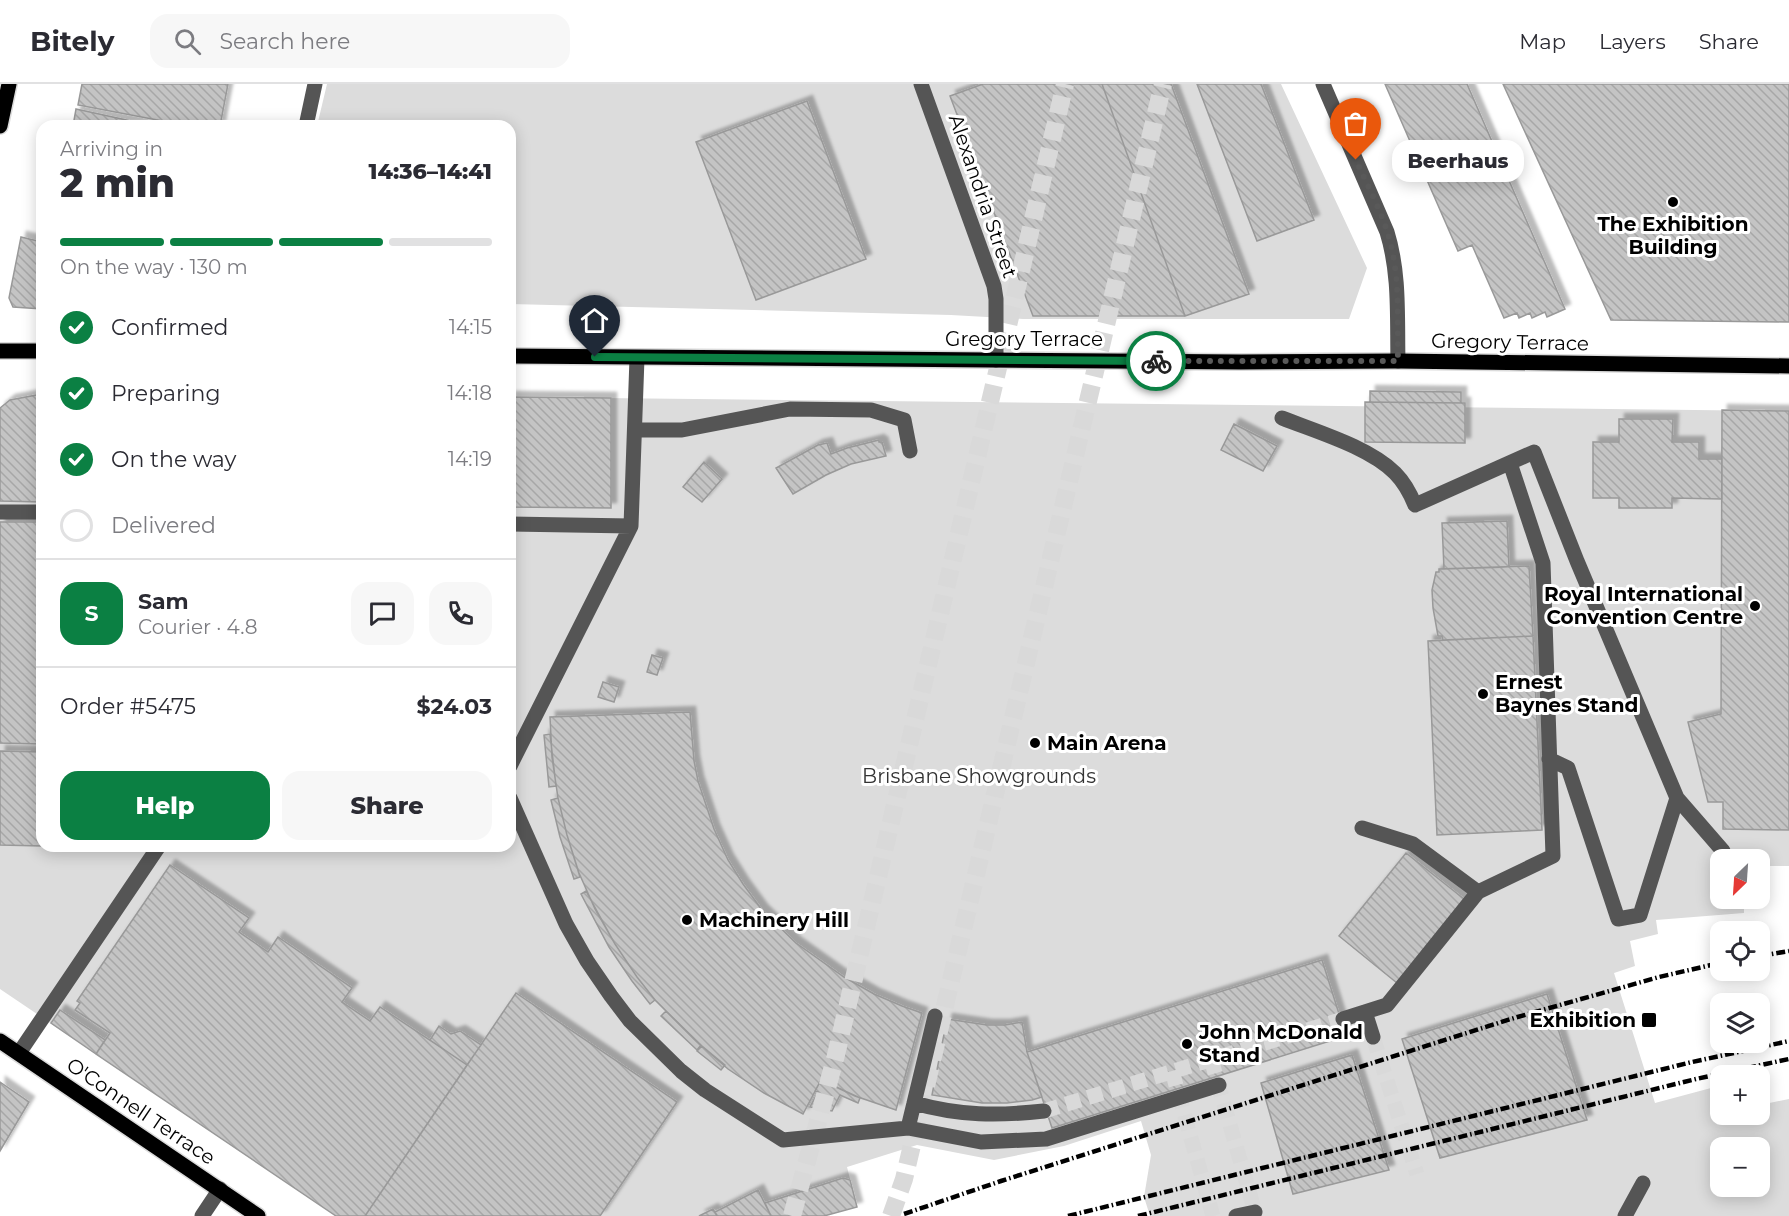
<!DOCTYPE html>
<html lang="en">
<head>
<meta charset="utf-8">
<style>
  body { margin:0; font-family:Montserrat,sans-serif; background:#f7f7f7; color:#2b2b33; height:100vh; display:flex; flex-direction:column; font-size:22px; white-space:nowrap }
  * { box-sizing:border-box; margin:0 }
  p { font-size:20px; color:#7c7c81 }
  .icon { flex:none; width:33px; height:33px; fill:none; stroke:currentColor; stroke-width:2; stroke-linecap:round; stroke-linejoin:round }
  .map { position:relative; flex:1; overflow:hidden }
  .details { position:absolute; left:36px; top:36px; width:480px; height:732px; display:flex; flex-direction:column; background:#fff; border-radius:18px; box-shadow:0 3px 15px #0003 }
  .details>* { flex:none }
  .needle { width:39px; rotate:205deg }
  .fabs { position:absolute; left:1710px; top:765px; display:grid; gap:12px }
  .fabs a { display:grid; place-items:center; width:60px; height:60px; border-radius:12px; background:#fff; box-shadow:0 3px 15px #0003; font-size:30px }
  .pin { position:absolute; display:grid; place-items:center; width:51px; height:51px; color:#fff; margin:-62px -26px; border-radius:50% 50% 50% 0; rotate:-45deg; box-shadow:0 0 6px #0007 }
  .pin .icon { rotate:45deg }
  .courier { position:absolute; display:grid; place-items:center; width:60px; height:60px; margin:-30px; border:4px solid #0b8043; border-radius:50%; background:#fff; color:#222; box-shadow:0 2px 8px #0007 }
  .bubble { position:absolute; height:42px; border-radius:18px; background:#fff; box-shadow:0 3px 15px #0003; font-size:20px; font-weight:800; line-height:42px; text-align:center }
  .head em { font-style:normal; font-weight:800 }
  .head div { display:flex; flex-direction:column-reverse }
  .head { display:flex; align-items:center; justify-content:space-between; height:102px; padding:0 24px }
  h1 { font-size:39px; font-weight:800; line-height:45px }
  .bar { display:grid; grid-template-columns:repeat(4,1fr); gap:9px 6px; align-content:center; height:72px; padding:0 24px }
  .bar i { height:8px; border-radius:4px; background:#e1e1e2 }
  .bar .on { background:#0b8043 }
  .bar p { grid-column:span 4 }
  .line { display:flex; align-items:center; gap:15px; padding:0 24px; border-top:2px solid #e1e1e2 }
  .line div { flex:1 }
  .round { display:grid; place-items:center; flex:none; width:63px; height:63px; border-radius:18px; background:#f7f7f7 }
  ol { padding:0 24px; list-style:none }
  li { display:flex; align-items:center; gap:18px; height:66px }
  li p { margin-inline-start:auto }
  li .icon { padding:6px; border-radius:50%; background:#0b8043; color:#fff; stroke-width:4 }
  li:last-child { color:#7c7c81 }
  li i { width:33px; height:33px; border:3px solid #e1e1e2; border-radius:50% }
  .primary-button { display:flex; gap:12px; margin-top:auto; padding:12px 24px }
  .primary-button a { flex:1; height:69px; border-radius:18px; background:#0b8043; color:#fff; font-size:24px; font-weight:800; line-height:69px; text-align:center }
  .primary-button a+a { background:#f7f7f7; color:#2b2b33 }
  header { display:flex; align-items:center; gap:36px; box-sizing:border-box; height:84px; padding:0 30px; background:#fff; border-bottom:2px solid #e1e1e2 }
  header strong { font-size:28px }
  nav { display:flex; gap:33px; margin-inline-start:auto; font-size:21px }
  .search { width:420px; height:54px; background:#f7f7f7; display:flex; align-items:center; gap:15px; box-sizing:border-box; padding:0 21px; border-radius:18px; color:#7c7c81; font-size:22px }
  .map>svg:first-child { display:block }
  .green { fill:#dcdcdc; fill-rule:evenodd }
  .building { fill:url(#building-back-hatch); stroke:#999; stroke-width:1.5; filter:url(#shadow) }
  .lines { fill:none; stroke-linecap:round; stroke-linejoin:round }
  .minor-tunnel { stroke:#d9d9d9; stroke-width:15; stroke-dasharray:15 8; stroke-linecap:butt }
  .highway-tunnel { stroke:#d9d9d9; stroke-width:18; stroke-dasharray:18 9; stroke-linecap:butt }
  .major-casing { stroke:#dbdbdb; stroke-width:18 }
  .minor { stroke:#555; stroke-width:15 }
  .major { stroke:#000; stroke-width:15 }
  .rail { stroke:#000; stroke-width:4.5; stroke-dasharray:9 3 1.5 3; stroke-linecap:butt }
  .done { stroke:#595959; stroke-width:6; stroke-dasharray:0 10.8 }
  .route { stroke:#0b8043; stroke-width:8 }
  .poi-dot { fill:#000; stroke:#fff; stroke-width:2 }
  .labels { text-anchor:middle; dominant-baseline:central; stroke-width:6; stroke-linejoin:round; paint-order:stroke }
  .street-label { font-size:20px; fill:#000; stroke:#fff }
  .poi-label { font-size:20px; font-weight:bold; fill:#000; stroke:#fff; text-anchor:start }
  .park-label { font-size:20px; fill:#333; stroke:#fff }
</style>
</head>
<body>
<header>
<strong>Bitely</strong>
<div class="search"><svg class="icon" aria-label="search" viewBox="0 0 24 24"><circle cx="10" cy="10" r="6"/><path d="M15 15l6 6"/></svg>Search here</div>
<nav><a>Map</a><a>Layers</a><a>Share</a></nav>
</header>
<div class="map">
<svg width="1789" height="1132" viewBox="0 0 1789 1132">
  <defs>
    <pattern id="building-back-hatch" width="6" height="6" patternUnits="userSpaceOnUse" patternTransform="scale(1.5)"><rect width="6" height="6" fill="#c4c4c4"/><path d="M-1 5l2 2M0 0l6 6M5-1l2 2" fill="none" stroke="#a7a7a7"/></pattern>
    <filter id="shadow"><feDropShadow dx="5.5" dy="-5.5" stdDeviation="1.5" flood-color="#0004"/></filter>
  </defs>
  <rect width="100%" height="100%" fill="#fff"/>
  <path class="green" d="M327 0H1281L1367 184 1349 235H1023L951 231 510 220V42H317Z
    M42 310V762H510V313L1789 327V782H1760V776H1720V814L1744 815V829L1656 836 1658 850 1630 857 1635 882 1614 889 1655 1019 1711 1004 1717 1030H1760V1021L1789 1015V1132H1150L1144 1113 1151 1071 1141 1037 1064 1062 994 1076 917 1061 847 1083 857 1123 824 1132H336L0 905V324L10 316ZM1720 1064H1760V1102H1720Z"/>
  <path class="building" d="M82 0H228L220 42H189L78 21Z
    M983 0H1102L1185 232H1033L950 12Z
    M1102 0H1171L1249 210 1185 232Z
    M1197 0H1261L1314 136 1257 157Z
    M1385 0H1467L1565 225 1547 233 1545 228 1532 234 1530 229 1519 234 1517 229 1504 234 1472 161 1458 167Z
    M1503 0H1789V238L1611 236Z
    M807 17 866 175 756 216 696 58Z
    M76 25 154 42H73Z
    M21 153 42 158V225L13 223 9 214Z
    M1370 307 1461 308V319L1370 318Z
    M42 310V418L0 417V324L10 316Z
    M510 313 611 314V424L510 423Z
    M1365 318 1465 319V359L1365 358Z
    M1722 326 1789 327V746L1723 745V718H1708L1688 638 1721 630Z
    M1619 335H1673L1672 358H1699V375H1722V415L1672 414V424H1619V414H1593V358H1619Z
    M1234 340 1277 362 1263 387 1221 366Z
    M879 356V358H882L886 372 851 380 826 391 793 410 776 384 818 361 827 359 831 370 847 364Z
    M704 378 722 395 702 418 683 403Z
    M1507 437 1509 483 1444 485 1442 439Z
    M0 438H42V660L0 659Z
    M1529 482 1533 552 1443 556 1442 552H1438L1433 524 1432 506 1436 488H1439V485Z
    M1533 552 1542 746 1437 751 1428 557Z
    M652 571 663 574 657 591 647 588Z
    M603 598 619 603 614 618 598 613Z
    M690 628 694 677 698 697 714 745 728 776 743 800 762 826 796 859 844 893 874 910 902 922 922 929 896 1026 855 1012 821 996 803 1030 764 1009 728 985 696 957 655 916 637 893 615 860 595 825 579 789 567 751 558 714 552 673 550 633Z
    M550 650 556 702 549 703 544 651Z
    M0 667 42 668V762L0 761Z
    M558 714 567 751 580 793 574 795 560 753 551 716Z
    M1406 769 1464 815 1397 899 1339 852Z
    M170 781 249 834 239 848 268 868 278 853 352 904 342 918 370 937 380 923 467 981 365 1132H336L96 970 110 949 75 926 80 919 77 917Z
    M586 807 615 860 637 893 655 916 650 920 632 897 609 863 581 810Z
    M1322 876 1346 952 1052 1044 1027 968Z
    M516 909 677 1018 600 1132H365Z
    M1547 910 1587 1036 1440 1074 1402 955Z
    M60 926 105 956 96 970 51 939Z
    M666 927 701 961 697 966 661 932Z
    M947 935 987 941H1005L1022 938 1027 968 1042 1013 1032 1016 1007 1019H982L932 1011Z
    M439 942 451 950 460 947 481 961 467 981 430 956Z
    M702 962 725 981 721 986 697 967Z
    M1352 971 1389 1086 1293 1110 1261 999Z
    M821 996 860 1014 858 1019 840 1011 832 1027 810 1023 818 1008 815 1007Z
    M0 998 29 1018 0 1067Z
    M843 1094 850 1096 857 1123 824 1132H771L765 1119Z
    M758 1106 771 1132H717L715 1128Z
    M713 1125 717 1132H699Z"/>
  <g class="lines">
    <path class="minor-tunnel" d="M1373 953 1417 1090
      M1211 975 1255 1128
      M1172 987 1213 1132
      M1044 1027 1343 935"/>
    <path class="highway-tunnel" d="M792 1132 835 975 1065 0
      M891 1132 904 1095 1163 0"/>
    <defs>
      <path id="major" d="M0 42 9 0
        M0 267H42
        M510 272 1241 278 1398 277 1789 282
        M0 957 258 1132"/>
    </defs>
    <use href="#major" class="major-casing"/>
    <path class="minor" d="M921 0 994 202 996 215V276
      M1323 0 1387 148C1400 190 1397 234 1398 277
      M306 42 315 0
      M1282 334C1317 348 1369 363 1395 389 1404 398 1410 409 1415 421L1534 368 1577 477 1677 714 1723 767 1727 776
      M636 346H682L790 325 871 326 904 336 910 367
      M0 428H42
      M510 440 631 442
      M1549 675 1568 684 1618 835 1640 831 1677 714
      M510 682 631 442 637 274
      M510 714 566 840 587 877 611 912 630 937 681 987 705 1006 783 1056 908 1044
      M1362 744 1413 760 1478 808
      M1365 928 1373 953
      M935 932 908 1044 981 1058 1046 1055 1219 1001
      M1343 935 1387 921 1478 808 1553 772 1543 479 1510 379
      M19 969 159 762
      M914 1019C960 1032 998 1032 1044 1027
      M202 1132 220 1105
      M1236 1132 1255 1128
      M1625 1132 1643 1099"/>
    <use href="#major" class="major"/>
    <path class="rail" d="M1760 872 1789 867
      M904 1130 1001 1097 1514 934 1659 893 1720 879
      M1068 1132 1692 978 1789 957
      M1138 1132 1696 995 1789 975"/>
  </g>
  <g class="lines">
    <path class="done" d="M1156 277H1398C1397 241 1400 202 1392 166 1386 135 1369 105 1356 76"/>
    <path class="route" d="M595 273 1156 277"/>
  </g>
  <g class="poi-dot">
    <circle cx="1673" cy="118" r="6"/>
    <circle cx="1755" cy="522" r="6"/>
    <circle cx="1483" cy="610" r="6"/>
    <circle cx="1035" cy="659" r="6"/>
    <circle cx="687" cy="836" r="6"/>
    <rect x="1641" y="928" width="16" height="16" rx="3"/>
    <circle cx="1187" cy="960" r="6"/>
  </g>
  <g class="labels">
    <g class="street-label">
      <text transform="translate(983 112) rotate(71)">Alexandria Street</text>
      <text x="1024" y="255">Gregory Terrace</text>
      <text transform="translate(1510 258) rotate(1)">Gregory Terrace</text>
      <text transform="translate(141 1027) rotate(34)">O'Connell Terrace</text>
    </g>
    <g class="poi-label">
      <text x="1673" y="140" text-anchor="middle">The Exhibition<tspan x="1673" dy="23">Building</tspan></text>
      <text x="1743" y="510" text-anchor="end">Royal International<tspan x="1743" dy="23">Convention Centre</tspan></text>
      <text x="1495" y="598">Ernest<tspan x="1495" dy="23">Baynes Stand</tspan></text>
      <text x="1047" y="659">Main Arena</text>
      <text x="699" y="836">Machinery Hill</text>
      <text x="1636" y="936" text-anchor="end">Exhibition</text>
      <text x="1199" y="948">John McDonald<tspan x="1199" dy="23">Stand</tspan></text>
    </g>
    <g class="park-label">
      <text x="979" y="692">Brisbane Showgrounds</text>
    </g>
  </g>
</svg>
<div class="fabs">
<a><svg class="needle" viewBox="-14 -14 28 28"><path d="M0-13l5 13h-10z" fill="#e53935"/><path d="M0 13l5-13h-10z" fill="#7c7c81"/></svg></a>
<a><svg class="icon" aria-label="locate" viewBox="0 0 24 24"><circle cx="12" cy="12" r="6"/><path d="M12 2v4M12 18v4M2 12h4M18 12h4"/></svg></a>
<a><svg class="icon" aria-label="layers" viewBox="0 0 24 24"><path d="M12 4l9 5-9 5-9-5zM3 14l9 5 9-5"/></svg></a>
<a>+</a>
<a>−</a>
</div>
<div class="pin" style="left:1356px;top:76px;background:#ea580c"><svg class="icon" aria-label="bag" viewBox="0 0 24 24"><path d="M5 8h14l-1 12H6zM9 8a3 3 0 0 1 6 0"/></svg></div>
<div class="pin" style="left:595px;top:273px;background:#1f2937"><svg class="icon" aria-label="home" viewBox="0 0 24 24"><path d="M3 11l9-7 9 7M6 9v11h12V9"/></svg></div>
<div class="courier" style="left:1156px;top:277px"><svg class="icon" aria-label="bike" viewBox="0 0 24 24"><circle cx="6" cy="16" r="4"/><circle cx="18" cy="16" r="4"/><path d="M6 16l4-8h5l3 8M10 8l3 8H6M13 5h3"/></svg></div>
<div class="bubble" style="left:1392px;top:56px;width:132px">Beerhaus</div>
<section class="details">
<div class="head"><div><h1>2 min</h1><p>Arriving in</p></div><em>14:36–14:41</em></div>
<div class="bar"><i class="on"></i><i class="on"></i><i class="on"></i><i></i><p>On the way · 130 m</p></div>
<ol>
<li><svg class="icon" aria-label="check" viewBox="0 0 24 24"><path d="M5 12l5 5 9-10"/></svg>Confirmed<p>14:15</p></li>
<li><svg class="icon" aria-label="check" viewBox="0 0 24 24"><path d="M5 12l5 5 9-10"/></svg>Preparing<p>14:18</p></li>
<li><svg class="icon" aria-label="check" viewBox="0 0 24 24"><path d="M5 12l5 5 9-10"/></svg>On the way<p>14:19</p></li>
<li><i></i>Delivered</li>
</ol>
<div class="line" style="height:108px"><b class="round" style="background:#0b8043;color:#fff">S</b><div><b>Sam</b><p>Courier · 4.8</p></div><a class="round"><svg class="icon" aria-label="chat" viewBox="0 0 24 24"><path d="M4 5h16v11H9l-5 4z"/></svg></a><a class="round"><svg class="icon" aria-label="phone" viewBox="0 0 24 24"><path d="M5 4h4l2 5-3 2q2 4 5 5l2-3 5 2v4C11 20 4 13 5 4z"/></svg></a></div>
<div class="line" style="height:78px"><div>Order #5475</div><b>$24.03</b></div>
<div class="primary-button"><a>Help</a><a>Share</a></div>
</section>
</div>
</body>
</html>
